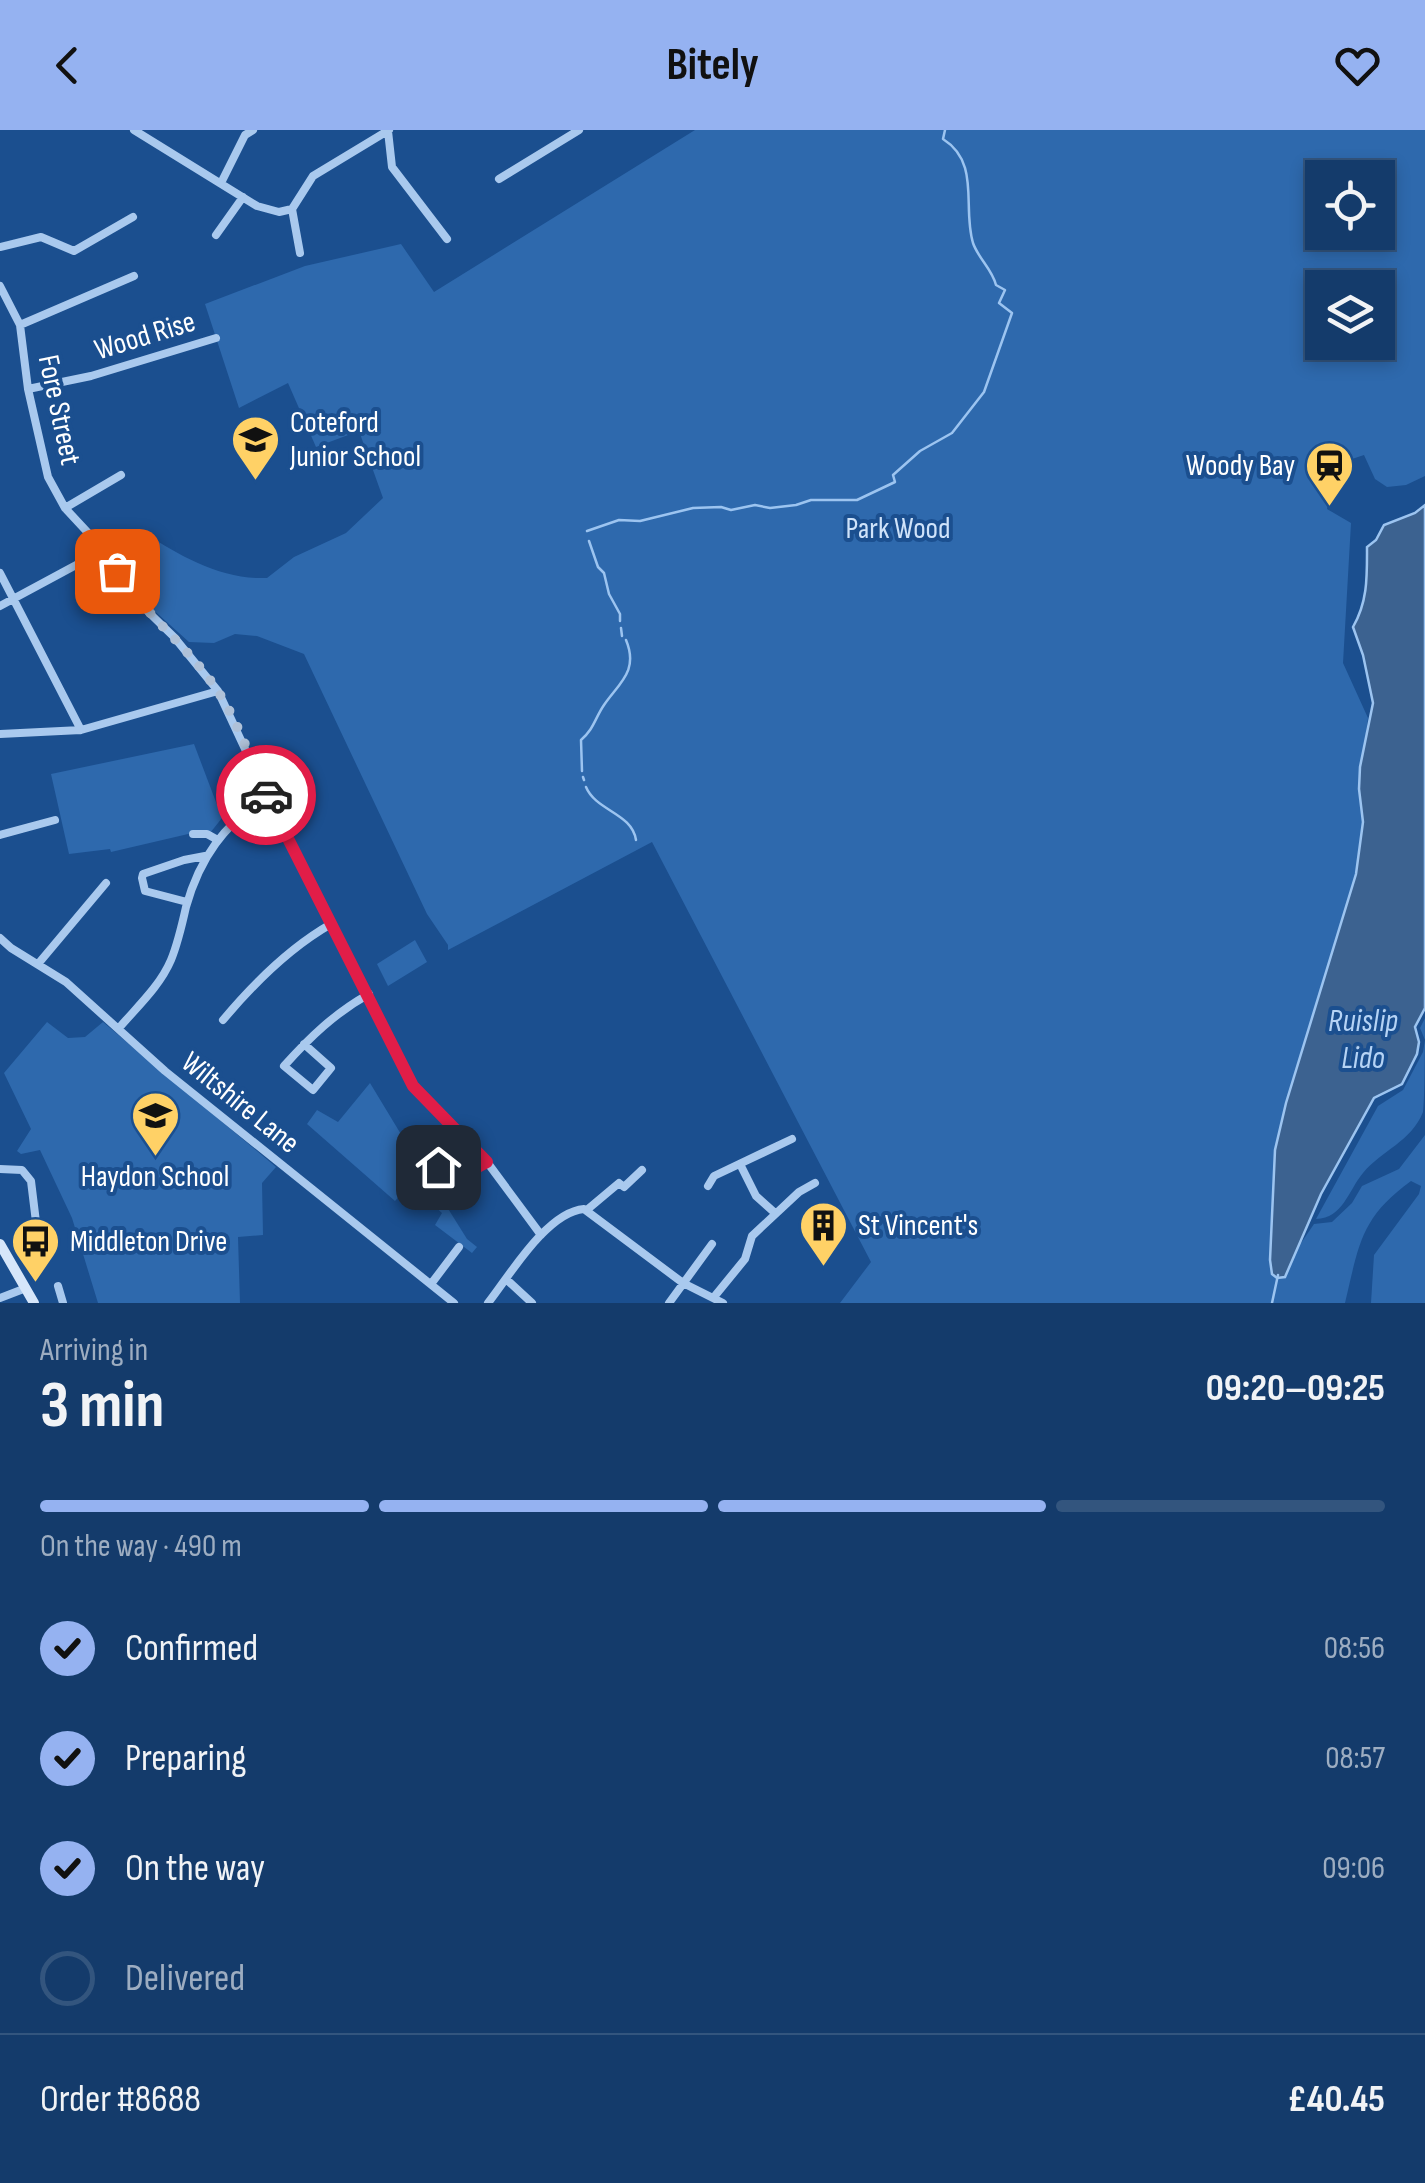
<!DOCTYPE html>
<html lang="en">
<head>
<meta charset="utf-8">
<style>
  body { margin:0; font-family:"Sofia Sans Condensed",sans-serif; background:#1d4271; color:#f1f3f6; height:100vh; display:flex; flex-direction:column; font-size:38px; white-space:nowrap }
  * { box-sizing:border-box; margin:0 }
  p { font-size:32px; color:#9dadc1 }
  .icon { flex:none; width:55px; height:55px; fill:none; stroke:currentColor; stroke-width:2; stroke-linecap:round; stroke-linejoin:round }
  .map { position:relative; height:1173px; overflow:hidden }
  .sheet { display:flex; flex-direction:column; background:#143b6b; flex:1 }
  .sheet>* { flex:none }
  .controls { position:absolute; left:1305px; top:30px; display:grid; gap:20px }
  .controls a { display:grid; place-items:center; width:90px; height:90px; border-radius:0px; background:#143b6b; box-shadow:0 5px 15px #0003,0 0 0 2px #33557e; font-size:50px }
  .pin { position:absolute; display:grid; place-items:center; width:85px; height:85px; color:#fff; margin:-42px; border-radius:20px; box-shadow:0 5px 15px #0006 }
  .courier { position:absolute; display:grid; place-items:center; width:100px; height:100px; margin:-50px; border:8px solid #e11d48; border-radius:50%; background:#fff; color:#222; box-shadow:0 2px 12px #0007 }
  .headline em { font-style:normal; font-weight:700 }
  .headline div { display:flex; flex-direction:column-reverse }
  .headline { display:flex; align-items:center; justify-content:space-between; height:170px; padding:0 40px }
  h1 { font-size:65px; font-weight:700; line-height:75px }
  .bar { display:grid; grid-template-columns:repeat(4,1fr); gap:15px 10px; align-content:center; height:120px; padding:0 40px }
  .bar i { height:12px; border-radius:8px; background:#33557e }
  .bar .selected { background:#95b2f1 }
  .bar p { grid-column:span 4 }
  .line { display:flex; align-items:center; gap:25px; padding:0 40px; border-top:2px solid #33557e }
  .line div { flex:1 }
  ol { padding:0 40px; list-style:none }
  li { display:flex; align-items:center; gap:30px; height:110px }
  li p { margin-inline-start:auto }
  li .icon { padding:10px; border-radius:50%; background:#95b2f1; color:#111; stroke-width:4 }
  li:last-child { color:#9dadc1 }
  li i { width:55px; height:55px; border:5px solid #33557e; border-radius:50% }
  header { display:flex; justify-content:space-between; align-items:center; height:130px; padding:0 40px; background:#95b2f1; color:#111; font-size:45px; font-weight:700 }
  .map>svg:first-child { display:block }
  .green { fill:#2e69ad; fill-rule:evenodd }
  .water { fill:#3c6290; stroke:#9cc4f0; stroke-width:2.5 }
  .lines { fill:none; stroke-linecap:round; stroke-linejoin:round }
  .stream { stroke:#9cc4f0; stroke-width:2.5 }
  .minor { stroke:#a9c9ee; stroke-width:8 }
  .secondary { stroke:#d6e6fa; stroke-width:10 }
  .done { stroke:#afc1d8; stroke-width:10; stroke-dasharray:0 18 }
  .route { stroke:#e11d48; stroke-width:12 }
  .labels { text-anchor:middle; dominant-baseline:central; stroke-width:8; stroke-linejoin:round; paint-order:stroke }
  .street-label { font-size:30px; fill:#fff; stroke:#1b4f8f }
  .poi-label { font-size:30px; fill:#fff; stroke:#1b4f8f; text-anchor:start }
  .park-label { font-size:30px; fill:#cfe3fa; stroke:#1b4f8f }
  .water-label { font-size:32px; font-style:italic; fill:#b5d3f5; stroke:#1b4f8f }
</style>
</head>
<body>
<header><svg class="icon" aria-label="back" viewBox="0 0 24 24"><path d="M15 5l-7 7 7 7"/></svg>Bitely<svg class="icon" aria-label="heart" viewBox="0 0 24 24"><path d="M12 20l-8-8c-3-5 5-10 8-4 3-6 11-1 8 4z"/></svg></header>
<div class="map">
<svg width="1425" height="1173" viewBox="0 0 1425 1173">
  <rect width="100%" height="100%" fill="#1b4f8f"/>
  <path class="green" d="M695 0H1425V346L1406 355 1387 357 1375 349 1364 325 1340 333 1323 355 1330 362 1327 379 1351 393 1343 533 1368 588 1359 659 1363 692 1356 744 1286 973 1275 1020 1270 1130 1297 1119 1314 1094 1332 1092 1352 1073 1362 1056 1399 1039 1425 1005V1173H1371L1374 1125 1419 1064 1421 1056 1411 1051C1360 1088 1359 1115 1345 1173H840L871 1132 652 712 448 820V815L427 784 304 524 257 506 235 504 214 513 189 512 139 467 108 419 127 407 145 403C181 427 223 450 267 448L294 427 346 403 383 368 359 301 316 317 288 253 239 278 205 174 305 136 401 114 434 162ZM1322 48H1378V102H1322ZM1322 158H1378V212H1322Z
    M194 614 222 688 210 703 201 701 111 722 110 719 69 724 51 644Z
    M415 810 427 832 388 856 377 834Z
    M1425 888C1425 909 1425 967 1423 982 1411 1012 1382 1020 1363 1043 1348 1061 1343 1088 1316 1089L1378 976 1403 960 1423 922 1425 910 1420 898Z
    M47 892 68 908 85 907 103 892 276 1037 262 1053 263 1105 238 1107 240 1173H98L72 1088 40 1020 21 1024 17 1021 31 999 4 943Z
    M370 953 422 1039 437 1029 448 1044 437 1053V1061L467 1109 477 1117 472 1123 435 1095 442 1083 422 1065 405 1060 395 1071 307 994 317 980 338 992Z"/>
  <path class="water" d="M1425 375V878L1415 897 1419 912 1417 924 1402 954 1374 968 1321 1064 1285 1147 1277 1148 1272 1144 1270 1130 1275 1020 1286 973 1356 744 1363 692 1359 659 1360 637 1373 573 1363 525 1353 497C1368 471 1367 446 1367 417L1376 410 1384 395 1415 383Z"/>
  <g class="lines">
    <path class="stream" d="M587 401 619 390 640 391 693 378 721 377 731 380 755 375 770 378 796 375 811 370H857L895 352 893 345 920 321 952 303 984 262 1012 183 999 173 1005 160 996 155C992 139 978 128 973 113 962 77 981 33 943 9L945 0
      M589 411 598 437 604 443 609 464 620 484V491
      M621 498 622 506
      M582 641 581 610C594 599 595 588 604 575 619 553 639 541 626 510
      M583 647 584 650
      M586 657C596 681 632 683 636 710
      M1272 1173 1278 1145"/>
    <path class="minor" d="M134 0 257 76 279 82 292 79
      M388 1 392 37 447 109
      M499 49 579 0
      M221 53 245 5 253 0
      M216 105 243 67
      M0 117 41 107 74 121 133 87
      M300 123 292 79 313 46 389 0
      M0 156 20 195 28 259 48 347 65 378 104 420 135 469 174 507 218 561 267 666 413 956 487 1032 541 1105
      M20 195 134 146
      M28 259 91 246 216 208
      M65 378 121 345
      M0 443 81 600
      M0 476 104 420
      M0 604 81 600 218 561
      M193 704H207L216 709
      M0 705 55 690
      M187 772 145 761 142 748 143 744 184 730 205 726
      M0 808 11 818 66 852 165 941 454 1173
      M38 834 106 753
      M223 890C254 853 289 818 331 794
      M119 898C137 877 160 856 171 830 178 813 182 795 186 777 200 727 224 695 267 666
      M304 914 331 938 313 960 284 936C310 907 335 883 369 864
      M740 1034 756 1066 775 1083
      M438 1037 448 1053 487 1032
      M0 1039 22 1040 31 1051 36 1092
      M708 1056 714 1046 792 1009
      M588 1079 619 1053 624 1057 642 1040
      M506 1149 532 1173
      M431 1154 459 1117
      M58 1156 63 1173
      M714 1167 745 1129 752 1106 799 1062 815 1053
      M0 1168 26 1158
      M488 1173C510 1145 547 1082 584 1079L683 1153 723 1173
      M669 1173 712 1114"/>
    <path class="secondary" d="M0 1114 34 1173"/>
  </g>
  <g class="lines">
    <path class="done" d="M117 441C145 485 188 516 217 560 238 591 251 631 266 665"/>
    <path class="route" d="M266 665 413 956 487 1032 448 1053 438 1037"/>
  </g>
  <defs>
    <symbol id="school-pin" viewBox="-11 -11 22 30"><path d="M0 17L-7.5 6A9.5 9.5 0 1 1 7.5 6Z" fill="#ffd166" stroke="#1b4f8f"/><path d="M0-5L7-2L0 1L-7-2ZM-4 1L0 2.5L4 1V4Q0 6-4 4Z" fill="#111"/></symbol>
    <symbol id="station-pin" viewBox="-11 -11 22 30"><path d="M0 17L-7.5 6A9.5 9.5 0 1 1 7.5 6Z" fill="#ffd166" stroke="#1b4f8f"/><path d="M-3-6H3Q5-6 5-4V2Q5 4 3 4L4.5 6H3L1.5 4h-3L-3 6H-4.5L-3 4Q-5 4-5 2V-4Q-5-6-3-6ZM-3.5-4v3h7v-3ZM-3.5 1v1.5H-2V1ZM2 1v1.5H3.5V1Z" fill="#111"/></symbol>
    <symbol id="building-pin" viewBox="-11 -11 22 30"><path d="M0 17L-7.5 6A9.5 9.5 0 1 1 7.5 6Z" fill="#ffd166" stroke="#1b4f8f"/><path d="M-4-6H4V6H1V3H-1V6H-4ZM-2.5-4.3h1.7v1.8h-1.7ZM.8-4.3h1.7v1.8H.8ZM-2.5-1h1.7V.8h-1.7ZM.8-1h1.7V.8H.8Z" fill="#111"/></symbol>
    <symbol id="bus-pin" viewBox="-11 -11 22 30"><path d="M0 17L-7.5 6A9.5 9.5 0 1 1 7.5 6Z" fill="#ffd166" stroke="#1b4f8f"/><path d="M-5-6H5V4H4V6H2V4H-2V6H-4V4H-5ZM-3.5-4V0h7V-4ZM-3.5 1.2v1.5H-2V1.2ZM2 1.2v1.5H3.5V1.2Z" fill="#111"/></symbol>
  </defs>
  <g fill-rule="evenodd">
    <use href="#school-pin" x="228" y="282" width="55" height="75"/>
    <use href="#station-pin" x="1302" y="308" width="55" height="75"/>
    <use href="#school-pin" x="128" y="958" width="55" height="75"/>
    <use href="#building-pin" x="796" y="1068" width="55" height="75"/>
    <use href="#bus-pin" x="8" y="1084" width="55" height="75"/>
  </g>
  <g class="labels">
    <g class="street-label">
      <text transform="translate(145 206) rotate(-17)">Wood Rise</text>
      <text transform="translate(59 280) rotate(78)">Fore Street</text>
      <text transform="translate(240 973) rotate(39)">Wiltshire Lane</text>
    </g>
    <g class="poi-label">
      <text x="290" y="293">Coteford<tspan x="290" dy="34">Junior School</tspan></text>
      <text x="1295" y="336" text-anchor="end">Woody Bay</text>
      <text x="155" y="1047" text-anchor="middle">Haydon School</text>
      <text x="858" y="1096">St Vincent's</text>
      <text x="70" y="1112">Middleton Drive</text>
    </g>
    <g class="park-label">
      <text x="898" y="399">Park Wood</text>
    </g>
    <g class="water-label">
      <text x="1363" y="891">Ruislip<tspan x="1363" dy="37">Lido</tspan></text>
    </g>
  </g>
</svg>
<div class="controls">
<a><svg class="icon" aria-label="locate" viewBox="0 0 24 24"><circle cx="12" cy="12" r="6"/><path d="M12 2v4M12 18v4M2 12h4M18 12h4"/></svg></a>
<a><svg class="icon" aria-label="layers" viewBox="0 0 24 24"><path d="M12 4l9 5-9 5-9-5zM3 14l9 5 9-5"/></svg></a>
</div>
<div class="pin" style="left:117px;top:441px;background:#ea580c"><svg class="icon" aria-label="bag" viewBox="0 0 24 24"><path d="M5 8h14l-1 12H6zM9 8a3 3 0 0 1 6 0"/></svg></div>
<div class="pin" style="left:438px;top:1037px;background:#1f2937"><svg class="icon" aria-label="home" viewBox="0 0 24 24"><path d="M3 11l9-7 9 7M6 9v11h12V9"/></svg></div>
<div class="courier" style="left:266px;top:665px"><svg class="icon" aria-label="car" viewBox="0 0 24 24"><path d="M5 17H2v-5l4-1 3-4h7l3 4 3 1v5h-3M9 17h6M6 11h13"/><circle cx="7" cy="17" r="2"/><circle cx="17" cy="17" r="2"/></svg></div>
</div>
<section class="sheet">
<div class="headline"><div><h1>3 min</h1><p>Arriving in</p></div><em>09:20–09:25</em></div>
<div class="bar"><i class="selected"></i><i class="selected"></i><i class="selected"></i><i></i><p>On the way · 490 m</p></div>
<ol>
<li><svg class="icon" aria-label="check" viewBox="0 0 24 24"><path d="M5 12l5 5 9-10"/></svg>Confirmed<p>08:56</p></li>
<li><svg class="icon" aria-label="check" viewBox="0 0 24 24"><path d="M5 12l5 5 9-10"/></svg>Preparing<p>08:57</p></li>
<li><svg class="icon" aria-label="check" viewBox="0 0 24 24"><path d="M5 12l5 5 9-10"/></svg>On the way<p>09:06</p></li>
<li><i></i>Delivered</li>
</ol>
<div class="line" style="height:130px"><div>Order #8688</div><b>£40.45</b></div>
</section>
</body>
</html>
